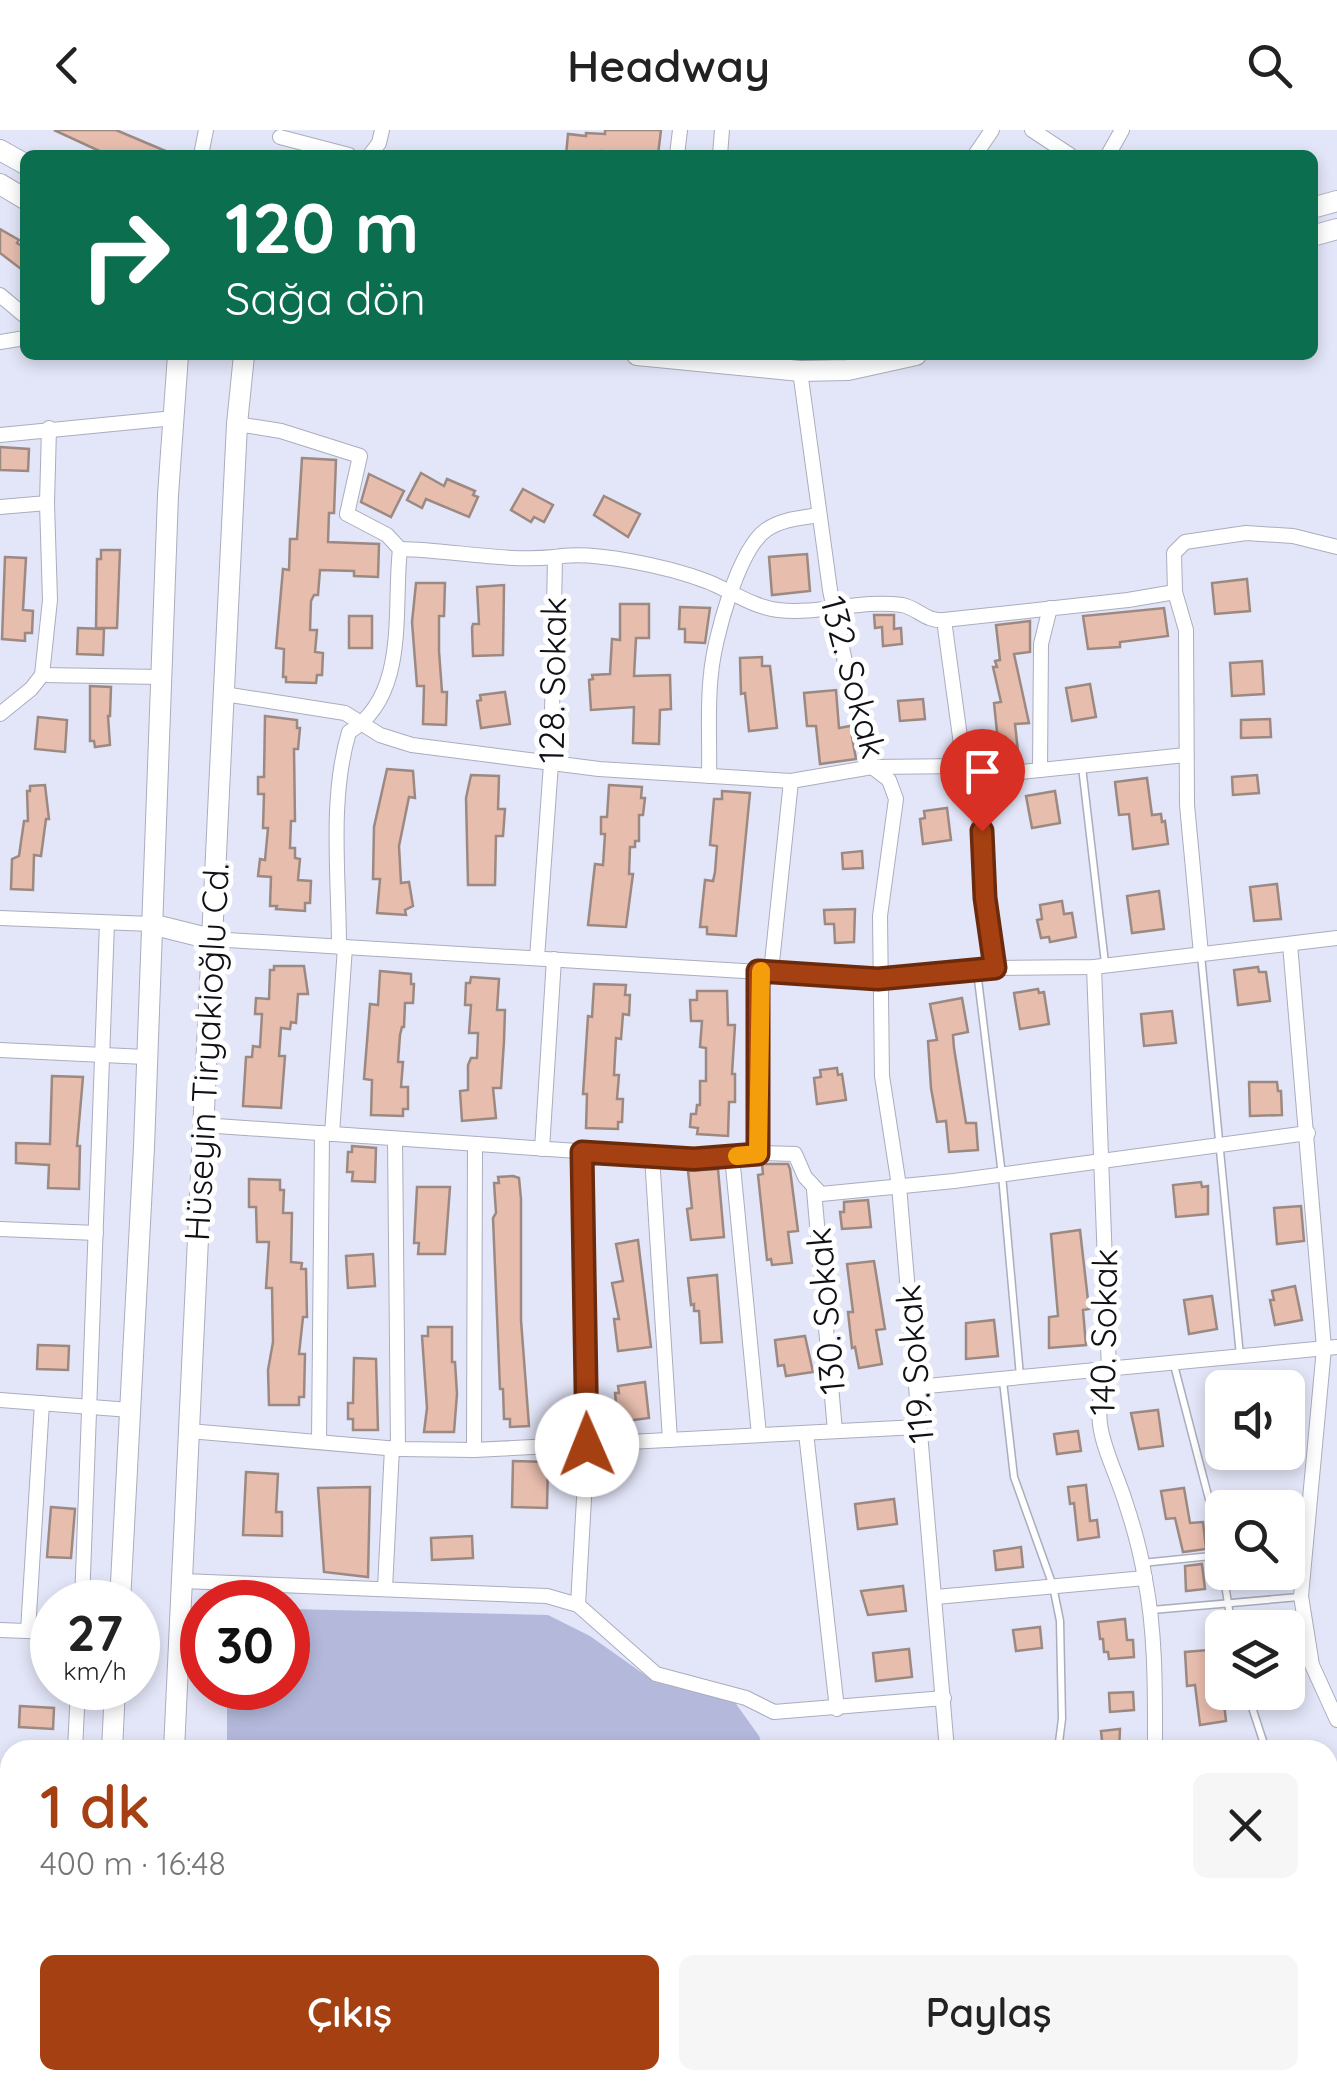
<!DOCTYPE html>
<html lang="tr">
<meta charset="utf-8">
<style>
:root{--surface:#fff;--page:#f6f6f6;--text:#222;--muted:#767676;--accent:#a54012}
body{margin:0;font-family:Quicksand,sans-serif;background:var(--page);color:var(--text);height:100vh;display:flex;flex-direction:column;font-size:38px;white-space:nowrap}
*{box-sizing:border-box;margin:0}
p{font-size:32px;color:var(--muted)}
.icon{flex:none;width:55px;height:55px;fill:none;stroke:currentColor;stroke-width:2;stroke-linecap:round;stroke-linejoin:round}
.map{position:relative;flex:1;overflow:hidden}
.panel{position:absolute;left:0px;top:1610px;width:1338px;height:350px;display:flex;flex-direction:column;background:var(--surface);border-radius:30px 30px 0 0;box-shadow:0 5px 15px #0003}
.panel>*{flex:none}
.hud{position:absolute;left:20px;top:20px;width:1298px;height:210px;border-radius:15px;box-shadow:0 5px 15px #0003;background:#0b6e4f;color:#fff;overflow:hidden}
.tools{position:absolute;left:1205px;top:1240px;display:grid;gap:20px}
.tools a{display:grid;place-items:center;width:100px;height:100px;border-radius:15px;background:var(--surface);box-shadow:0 5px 15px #0003;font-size:50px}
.speed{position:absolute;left:30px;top:1450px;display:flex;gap:20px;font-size:50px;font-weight:700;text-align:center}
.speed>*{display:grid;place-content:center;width:130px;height:130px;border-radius:50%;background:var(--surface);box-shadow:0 5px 15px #0003;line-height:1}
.speed small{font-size:25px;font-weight:400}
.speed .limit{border:15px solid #d22;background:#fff;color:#111}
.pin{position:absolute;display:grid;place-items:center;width:85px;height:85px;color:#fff;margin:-102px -42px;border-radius:50% 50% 50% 0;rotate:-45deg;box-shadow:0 0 10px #0007}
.pin .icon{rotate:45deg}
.me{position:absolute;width:110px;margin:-55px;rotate:359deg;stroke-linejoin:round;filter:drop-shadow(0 0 8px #0008)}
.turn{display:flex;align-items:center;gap:35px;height:210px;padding:0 40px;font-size:45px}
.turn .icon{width:130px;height:130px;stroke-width:2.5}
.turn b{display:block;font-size:70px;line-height:85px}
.round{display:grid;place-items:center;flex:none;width:105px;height:105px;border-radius:15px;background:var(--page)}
.summary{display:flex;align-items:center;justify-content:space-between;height:170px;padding:0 40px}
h1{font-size:60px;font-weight:600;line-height:75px;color:var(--accent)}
.button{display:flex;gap:20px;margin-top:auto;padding:20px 40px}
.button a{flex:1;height:115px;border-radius:15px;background:var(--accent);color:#fff;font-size:40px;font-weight:600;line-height:115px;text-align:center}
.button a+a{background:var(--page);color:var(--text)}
header{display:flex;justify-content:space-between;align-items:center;height:130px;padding:0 40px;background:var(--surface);font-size:45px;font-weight:600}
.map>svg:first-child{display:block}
</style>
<header><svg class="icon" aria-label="back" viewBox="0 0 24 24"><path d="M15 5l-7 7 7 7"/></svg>Headway<svg class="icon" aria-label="search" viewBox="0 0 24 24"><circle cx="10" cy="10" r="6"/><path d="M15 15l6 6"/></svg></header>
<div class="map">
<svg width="1337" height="1960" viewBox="0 0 1337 1960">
<rect width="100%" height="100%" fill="#e3e6f8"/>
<g fill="#b4b9dc">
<path d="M288,1479L548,1485L590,1506L655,1552L734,1571L759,1606L764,1620H253L252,1613L227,1614V1558H288Z"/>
<path d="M628,1950H718L720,1960H633Z"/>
</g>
<g fill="#e7bdae" stroke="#9c8982" stroke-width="2.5">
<path d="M54,0H116L175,25H108Z"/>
<path d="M605,0H661L658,25L602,21V25H566L568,4L586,6V3L605,4Z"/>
<path d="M0,99L19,110L17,113L25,118V142L0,123Z"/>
<path d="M0,317L29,319L28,341L0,340Z"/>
<path d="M302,328L336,330L334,383H329L328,412L379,414L378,447L354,446V441L320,440L318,465H314L311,471L310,500H317L315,522L323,523L322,545H317L316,553L286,552V547H283L284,519L276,518L283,439L289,440L290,409H297Z"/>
<path d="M421,343L444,356L447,349L475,361L473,365L478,367L469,387L426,369L422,378L407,370Z"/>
<path d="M369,344L404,361L391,387L361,372Z"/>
<path d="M523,359L553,375L544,392L534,387L531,392L511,380Z"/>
<path d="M604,366L640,384L628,407L594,385Z"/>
<path d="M101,420H120L117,498H96L97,429H101Z"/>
<path d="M807,424L810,461L772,465L769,427Z"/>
<path d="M5,427L26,428L23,480L33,481L32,503H25V511L2,509Z"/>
<path d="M1247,449L1250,481L1215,484L1212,453Z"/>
<path d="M416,453H445L444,486H439V521L442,562H447L446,595L423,594L424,556H417L412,492Z"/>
<path d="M504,455L503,525L473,526L472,498L473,494H479L477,457Z"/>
<path d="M620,474H649V508H636L634,546L670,545L671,579L660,580L659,614L633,613L634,577L591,580L589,550L593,549L592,545L610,544L612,509L620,510Z"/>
<path d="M680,477L710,478L705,513L685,512V499H679Z"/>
<path d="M1164,478L1168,506L1120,512V517L1088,519L1083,486Z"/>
<path d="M874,485H894V499L901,498L902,514L883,516L882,497L875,498Z"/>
<rect x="349" y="486" width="23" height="32"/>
<path d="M1030,491V522L1014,524L1029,593L1015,594L1019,631L994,634V625L988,626L985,604L997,602L994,573L1001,572L993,537H997L995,531L1000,530L996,495Z"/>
<path d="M78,498L104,499L103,525L77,524Z"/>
<path d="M762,527V536H770L777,598L749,601L745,563L741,564L740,528Z"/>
<path d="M1262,531L1264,564L1232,566L1230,533Z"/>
<path d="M1090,554L1096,587L1072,591L1066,558Z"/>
<path d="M90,556L111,557L110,586H108L110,615L95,617L94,611H90Z"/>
<path d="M836,560L839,598L850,596L856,629L820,634L816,596H807L804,563Z"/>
<path d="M505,562L510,594L481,598L477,571L481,570L480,565Z"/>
<path d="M923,569L925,589L900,591L898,571Z"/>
<path d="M265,586L297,590V598H300L298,619H294L295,691H291L290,718H295V728L300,729L298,750L311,751L310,773H305V781L276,779L277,776H270L271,747L258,746L260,729L265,730L268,698H263L264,664H258V647H264Z"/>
<path d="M38,587L67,590L65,622L35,619Z"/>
<path d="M1270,589L1271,607L1241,608V590Z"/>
<path d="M387,639L413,641L415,668L409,667L399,716L401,753L409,752L413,776L405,780L406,785L377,783L380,749H373L374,697Z"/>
<path d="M471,645L499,646L498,679H505L503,706H496L495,755H468L466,668Z"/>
<path d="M1257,645L1259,663L1233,665L1232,647Z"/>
<path d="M1147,648L1152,685L1161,684L1162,692L1165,691L1168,714L1133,719L1129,684L1119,685L1115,652Z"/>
<path d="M45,655L49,689H46L41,726L34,725L33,760L11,759L12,729L19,726L24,691H28L27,661H30V656Z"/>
<path d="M609,655L642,657L641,668H645L643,685H639V711H635V717H630L629,744H633L626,797L588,795L595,734L603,735L605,704H601V687H607Z"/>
<path d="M722,661L750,663L736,806L707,804V797H700L705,750L713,751L715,742L717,716L710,715L714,669H722Z"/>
<path d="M1055,661L1060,693L1032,698L1026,666Z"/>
<path d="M947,678L951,710L923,714L920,689L925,688L924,681Z"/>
<path d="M862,721L863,738L843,739L842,723Z"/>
<path d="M1277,754L1281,789L1254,791L1250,757Z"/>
<path d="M1159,761L1164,799L1132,803L1127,766Z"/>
<path d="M1062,771L1064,784L1072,783L1076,807L1050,812L1049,807L1041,808L1037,790L1042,789L1040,775Z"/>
<path d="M855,779L854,812L835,813L834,794H825L824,780Z"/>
<path d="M274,836H304L308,864H298L296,893L291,892L290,899L281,898L279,926H285L281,978L243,976L246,927H252L253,916L260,917L262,884H255L256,868L269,869L270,840H274Z"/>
<path d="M1258,837L1259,842H1266L1270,871L1238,875L1234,840Z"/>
<path d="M380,841L411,844V854H414L413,873H405L404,897H402L400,905L398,932H403L401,957H408V979H403V986L371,985L372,950L364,949L370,874L378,875Z"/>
<path d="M471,847L499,849L497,880H505L504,911L501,958H493L496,988L462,991L460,961L468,960V935L471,928H477L478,903H469L471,875H465L466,853H470Z"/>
<path d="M594,854L626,855L625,865H630L629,885L623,884L621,909L616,908L614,945H619L617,969H623L622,992H618V999L586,998L587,964H583L588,886L592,887Z"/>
<path d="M1038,859L1039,863L1044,862L1049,894L1020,899L1014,863Z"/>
<path d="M697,861H727L728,895H735L732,944H735V972H729L728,1006L697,1004L698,998L690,997L691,984H696L697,975H700V951H706V918L700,917L702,891H691L690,870H697Z"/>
<path d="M962,868L968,902L953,905L954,918L966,993H976L978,1020L949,1022L946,991L937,992L931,958L928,911L937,910L930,874Z"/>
<path d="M1172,881L1176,913L1144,916L1141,884Z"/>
<path d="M837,938L838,945L842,944L846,970L817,974L814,948L821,947L820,940Z"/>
<path d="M52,946L83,947L77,1016H80L79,1059L48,1058L49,1035L16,1033V1013L50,1014Z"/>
<path d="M1249,952H1277L1278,961H1281L1282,985L1250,986Z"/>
<path d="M352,1016L376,1018L375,1052L352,1051L353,1042H347L348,1022H352Z"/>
<path d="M762,1034H788L790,1039L798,1101L788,1102L792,1133L772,1135L771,1129L767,1130L758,1045L763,1044Z"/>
<path d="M718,1039L724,1107L691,1110L687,1079L692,1078L688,1041Z"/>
<path d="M513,1046L519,1048L521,1069V1190L529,1296L510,1297V1289H504L503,1259H500L493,1088L496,1083L494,1053H499L498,1047Z"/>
<path d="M249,1049L280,1050V1060H284L283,1083H292L291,1132L302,1133L301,1139H306L307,1187H303L299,1224H305L304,1267H299V1275H269L268,1240L273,1212L272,1158H266L269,1112H257L256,1077H249Z"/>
<path d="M1201,1052L1202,1057L1208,1056V1084L1176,1087L1173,1055Z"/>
<path d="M417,1057H450L445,1124H418L419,1113H414Z"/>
<path d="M868,1070L871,1097L842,1099L840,1082H844V1072Z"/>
<path d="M1301,1076L1304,1111L1277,1114L1274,1078Z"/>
<path d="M1080,1100L1089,1179L1083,1180L1086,1215L1049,1218V1187L1058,1186L1051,1104Z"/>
<path d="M638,1110L651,1217L618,1221L614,1189H619L612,1153L623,1151L616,1114Z"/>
<path d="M373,1124L375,1156L348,1158L346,1126Z"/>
<path d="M874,1131L885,1199L876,1200L882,1234L859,1238L855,1217L852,1218L848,1182H853L847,1134Z"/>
<path d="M717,1145L722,1212L701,1213L699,1181H694V1174L691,1175L688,1148Z"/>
<path d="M1295,1156L1302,1190L1275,1195L1270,1170H1274L1272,1161Z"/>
<path d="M1212,1166L1217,1199L1189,1204L1184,1170Z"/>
<path d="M994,1190L998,1226L966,1229V1193Z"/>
<path d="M428,1197H452V1232H455L457,1264L454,1302H424L427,1278L422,1206H428Z"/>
<path d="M805,1206L813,1242L786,1246L784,1235L778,1236L775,1210Z"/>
<path d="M38,1215L69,1216L68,1240L37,1239Z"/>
<path d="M354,1228L376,1229L378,1300H353V1289H348V1273H353Z"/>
<path d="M645,1252L649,1288L618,1292L615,1263H619L618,1256Z"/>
<path d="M1158,1280L1163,1316L1139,1319L1131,1283Z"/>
<path d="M1078,1301L1081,1321L1057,1324L1054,1304Z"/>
<path d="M513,1331L548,1332L547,1378L512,1377Z"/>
<path d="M246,1342L278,1344L276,1382H282V1406L243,1405Z"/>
<path d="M1086,1355L1090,1391L1097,1390L1099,1407L1078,1410L1074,1373L1070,1374L1068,1357Z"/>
<path d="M370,1357L368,1447L324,1442L318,1358Z"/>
<path d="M1184,1358L1190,1393L1203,1392L1206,1419L1183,1422L1175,1388L1166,1389L1161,1361Z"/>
<path d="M894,1369L897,1394L858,1399L855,1374Z"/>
<path d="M51,1377L75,1379L71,1428L47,1427Z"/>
<path d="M472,1406L473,1428L432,1430L431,1408Z"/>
<path d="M1021,1417L1023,1437L996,1440L994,1421Z"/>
<path d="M1202,1434L1205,1459L1186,1461L1185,1436Z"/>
<path d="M903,1456L906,1481L868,1485L861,1461Z"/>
<path d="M1125,1489L1127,1510H1133L1134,1527L1109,1529L1108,1522H1104L1103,1509H1100L1098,1492Z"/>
<path d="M1040,1497L1042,1518L1016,1521L1013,1500Z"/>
<path d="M909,1519L912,1547L876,1551L873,1523Z"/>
<path d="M1208,1520L1210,1557L1222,1555L1226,1591L1200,1595L1195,1555L1187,1556L1185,1522Z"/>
<path d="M1133,1562L1134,1580L1110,1582L1109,1563Z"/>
<path d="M20,1576L54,1578L53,1599L19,1597Z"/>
<path d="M1120,1599L1119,1620H1103L1101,1601Z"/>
</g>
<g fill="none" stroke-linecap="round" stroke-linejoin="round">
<defs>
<g id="lane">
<path d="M1082,637L1105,833"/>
<path d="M1201,825L1240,1226"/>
<path d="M977,841L1002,1045L1020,1246"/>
<path d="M1174,1235L1217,1400L1222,1438"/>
<path d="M1003,1251L1014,1347L1053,1456L1060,1491L1062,1589L1058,1620"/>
<path d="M1142,1433L1221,1425"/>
<path d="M1223,1442L1232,1498"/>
<path d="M1152,1480L1299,1467"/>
<path d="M1247,1562L1266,1620"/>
</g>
<g id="street">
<path d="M1032,0L1070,25"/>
<path d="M280,7L349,25"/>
<path d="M201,25L206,0"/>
<path d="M370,25L379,13L382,0"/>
<path d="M677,25L680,0"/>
<path d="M720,25L722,0"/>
<path d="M975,25L992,0"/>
<path d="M1108,25L1122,0"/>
<path d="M0,165L25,186"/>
<path d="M0,212L25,208"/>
<path d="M800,241L830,460L849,551L872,637L889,650L896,669L880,786L882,946L899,1056L947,1620"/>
<path d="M237,294L281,301L360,326L347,384L387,405L400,419C393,480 409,565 349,602C329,669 339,747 339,817"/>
<path d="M0,305L174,288"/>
<path d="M0,377L47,373L49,298"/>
<path d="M400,419C452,420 503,432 555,427L551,634L537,828"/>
<path d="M555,427C593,420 669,437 706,451C730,460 752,477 778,480C819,485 860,469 902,475C918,478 926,492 944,490L964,636L974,660L981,701L985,769L995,838"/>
<path d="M1175,462L1174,423L1185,412L1246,403L1293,406L1337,417"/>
<path d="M944,490L1128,470L1175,462L1186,500L1187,675L1201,824"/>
<path d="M42,545L161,547"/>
<path d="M224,564L345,583L380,605L412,615L599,639L791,651L872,637L964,636L982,646L1186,625"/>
<path d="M0,584L31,559L42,545L50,470L47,373"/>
<path d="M1040,640L1041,514L1050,478"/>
<path d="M709,646C710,612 707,577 711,544C714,509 738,420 766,400C781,389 801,388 819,385"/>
<path d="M0,788L151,794"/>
<path d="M211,809L878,849L995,838L1094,837L1337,808"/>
<path d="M1290,814L1324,1218L1301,1466L1312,1535L1337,1590"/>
<path d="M1094,837L1109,1241C1085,1293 1111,1325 1126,1374C1134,1398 1141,1424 1145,1449C1156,1504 1155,1564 1155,1620"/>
<path d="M771,842L791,651"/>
<path d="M0,920L145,927"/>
<path d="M202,995L694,1029L758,1023L795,1024L805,1047L821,1064L954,1051L1308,1003"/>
<path d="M332,1004L345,817"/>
<path d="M395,1009L398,1319"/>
<path d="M542,1019L554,829"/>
<path d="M758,1023V841"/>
<path d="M652,1026L670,1310"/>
<path d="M732,1026L759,1305"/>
<path d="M814,1060L835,1301"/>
<path d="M0,1099L96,1103"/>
<path d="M917,1257L1337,1217"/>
<path d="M0,1270L130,1280"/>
<path d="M189,1301L398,1319L474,1320L918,1297"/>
<path d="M806,1303L837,1579"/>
<path d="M319,1312L322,1003"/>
<path d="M474,1320L475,1014"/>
<path d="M183,1451L547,1466L578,1475L656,1544L746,1568L774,1582L944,1568"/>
<path d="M385,1459L392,1318"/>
<path d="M936,1467L1145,1448"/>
<path d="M82,1472L107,793"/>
<path d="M578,1475L587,1315L582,1021"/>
<path d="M0,1500L52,1502"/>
<path d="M28,1501L42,1273"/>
<path d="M75,1620L78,1558"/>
<path d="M0,1681H10"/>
<path d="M1328,1699L1337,1698"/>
<path d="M0,1719H10"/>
<path d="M0,1915L10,1916"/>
<path d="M1328,1937L1337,1934"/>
<path d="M976,1950L977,1960"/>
<path d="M1198,1950L1200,1960"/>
<path d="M58,1960L59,1950"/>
<path d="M1223,1960L1268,1950"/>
</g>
<g id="secondary">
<path d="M0,20L25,34"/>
<path d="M0,54L25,69"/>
<path d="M1312,78L1337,71"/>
<path d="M1312,106L1337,99"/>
<path d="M637,225L800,241L848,240L916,225"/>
<path d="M151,794L211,809"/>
<path d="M120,1472L144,1017L168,365L178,225"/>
<path d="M112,1620L115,1558"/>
<path d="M174,1620L219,661L237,294L244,225"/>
<path d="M99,1960L100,1950"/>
<path d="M156,1960L157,1950"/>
</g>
</defs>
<use href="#lane" stroke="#aaadbe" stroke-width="9"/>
<use href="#street" stroke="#aaadbe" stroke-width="16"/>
<use href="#secondary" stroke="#aaadbe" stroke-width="22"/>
<use href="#lane" stroke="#fff" stroke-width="6"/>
<use href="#street" stroke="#fff" stroke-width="14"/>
<use href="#secondary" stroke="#fff" stroke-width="20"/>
</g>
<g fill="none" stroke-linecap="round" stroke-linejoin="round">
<defs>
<path id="route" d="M587,1315L582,1022L694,1029L758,1024V841L878,849L995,838L985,768L982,701"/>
</defs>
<use href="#route" stroke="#6b2a0c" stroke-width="25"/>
<use href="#route" stroke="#a54012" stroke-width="18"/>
<path stroke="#f59e0b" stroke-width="18" d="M737,1026L758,1024L761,841"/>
</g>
<g text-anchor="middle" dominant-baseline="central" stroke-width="10" stroke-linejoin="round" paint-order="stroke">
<g font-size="35" fill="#101017" stroke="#fff">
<text transform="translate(854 547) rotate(75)">132. Sokak</text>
<text transform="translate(552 550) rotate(-89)">128. Sokak</text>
<text transform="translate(206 922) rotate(-87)">Hüseyin Tiryakioğlu Cd.</text>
<text transform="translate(825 1181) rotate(-95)">130. Sokak</text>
<text transform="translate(1103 1202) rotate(-89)">140. Sokak</text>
<text transform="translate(914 1234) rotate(-95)">119. Sokak</text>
</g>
</g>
</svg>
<div class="tools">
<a><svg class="icon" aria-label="sound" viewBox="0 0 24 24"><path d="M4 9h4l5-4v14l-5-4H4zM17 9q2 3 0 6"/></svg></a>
<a><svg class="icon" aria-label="search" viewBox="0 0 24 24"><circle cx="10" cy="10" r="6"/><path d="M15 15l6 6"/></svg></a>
<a><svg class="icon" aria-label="layers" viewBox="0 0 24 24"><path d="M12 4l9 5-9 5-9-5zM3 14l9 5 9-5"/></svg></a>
</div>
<div class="speed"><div>27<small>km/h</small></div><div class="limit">30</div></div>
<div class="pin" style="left:982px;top:701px;background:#d93025"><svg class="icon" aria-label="arrive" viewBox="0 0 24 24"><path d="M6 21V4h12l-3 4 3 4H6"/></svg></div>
<svg class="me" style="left:587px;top:1315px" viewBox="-20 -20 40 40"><circle r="19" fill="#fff"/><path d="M0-13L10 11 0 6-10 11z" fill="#a54012"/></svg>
<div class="hud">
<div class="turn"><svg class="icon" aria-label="right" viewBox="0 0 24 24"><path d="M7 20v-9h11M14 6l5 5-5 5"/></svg><div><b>120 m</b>Sağa dön</div></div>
</div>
<section class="panel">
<div class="summary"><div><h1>1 dk</h1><p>400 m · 16:48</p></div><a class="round"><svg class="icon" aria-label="close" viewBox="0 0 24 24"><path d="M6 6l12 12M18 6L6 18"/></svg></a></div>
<div class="button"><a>Çıkış</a><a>Paylaş</a></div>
</section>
</div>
